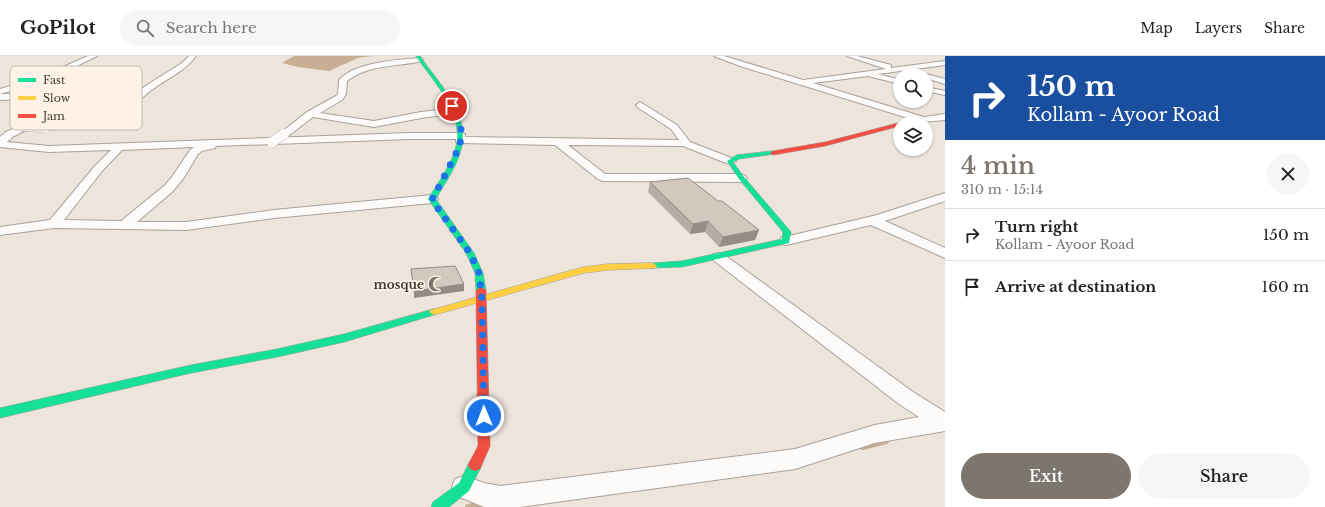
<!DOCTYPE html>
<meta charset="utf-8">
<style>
:root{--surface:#fff;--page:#f6f6f6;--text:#222;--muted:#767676;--line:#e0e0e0;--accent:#7d766f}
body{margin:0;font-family:"Libre Baskerville",serif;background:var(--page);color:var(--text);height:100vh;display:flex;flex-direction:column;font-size:15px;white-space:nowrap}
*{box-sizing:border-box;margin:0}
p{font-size:13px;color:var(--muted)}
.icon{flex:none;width:22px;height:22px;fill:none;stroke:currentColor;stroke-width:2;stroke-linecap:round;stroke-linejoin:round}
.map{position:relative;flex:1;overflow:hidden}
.side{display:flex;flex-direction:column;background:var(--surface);width:380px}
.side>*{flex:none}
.banner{background:#1a4fa0;color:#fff;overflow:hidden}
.buttons{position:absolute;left:893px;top:12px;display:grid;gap:8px}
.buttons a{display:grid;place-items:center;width:40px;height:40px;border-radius:50%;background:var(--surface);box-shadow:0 1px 3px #0004;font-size:20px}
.pin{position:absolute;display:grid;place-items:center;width:34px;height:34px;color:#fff;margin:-17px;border:2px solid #fff;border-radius:50%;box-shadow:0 1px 4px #0007}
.me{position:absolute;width:44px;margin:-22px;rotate:359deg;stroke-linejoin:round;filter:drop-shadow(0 0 3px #0008)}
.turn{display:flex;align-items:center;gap:14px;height:84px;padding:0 16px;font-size:18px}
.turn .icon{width:52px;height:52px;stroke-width:2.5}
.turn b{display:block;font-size:28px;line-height:34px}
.round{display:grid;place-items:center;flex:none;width:42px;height:42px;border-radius:21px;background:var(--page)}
.headline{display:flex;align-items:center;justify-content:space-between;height:68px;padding:0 16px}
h1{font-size:24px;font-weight:600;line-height:30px;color:var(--accent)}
.cta{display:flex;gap:8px;margin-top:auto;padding:8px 16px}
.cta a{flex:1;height:46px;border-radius:24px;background:var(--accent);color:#fff;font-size:16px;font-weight:600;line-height:46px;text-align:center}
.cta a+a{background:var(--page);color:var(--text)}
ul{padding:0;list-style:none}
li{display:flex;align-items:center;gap:12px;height:52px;padding:0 16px;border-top:1px solid var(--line)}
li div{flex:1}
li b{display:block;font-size:15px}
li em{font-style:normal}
header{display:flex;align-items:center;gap:24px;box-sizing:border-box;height:56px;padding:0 20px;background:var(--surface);border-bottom:1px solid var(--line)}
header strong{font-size:19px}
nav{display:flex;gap:22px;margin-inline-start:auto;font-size:14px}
.search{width:280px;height:36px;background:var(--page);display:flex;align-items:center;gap:10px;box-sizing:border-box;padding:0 14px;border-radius:22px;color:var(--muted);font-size:15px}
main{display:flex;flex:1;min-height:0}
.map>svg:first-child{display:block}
</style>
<header>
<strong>GoPilot</strong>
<div class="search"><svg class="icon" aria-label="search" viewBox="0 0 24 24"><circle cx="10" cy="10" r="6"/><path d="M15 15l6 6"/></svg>Search here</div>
<nav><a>Map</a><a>Layers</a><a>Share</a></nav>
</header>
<main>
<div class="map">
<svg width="945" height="451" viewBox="0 0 945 451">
<rect width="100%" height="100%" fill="#ede4dc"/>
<path fill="#c8ae95" d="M294,0H373L358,2L329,15L298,11L282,7Z"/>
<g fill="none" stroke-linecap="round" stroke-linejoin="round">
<g stroke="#c8ae95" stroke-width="6">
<path d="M863,391L886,385"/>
<path d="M468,451L484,448"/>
</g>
<defs>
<g id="street">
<path d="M88,0H97L53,22L0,38C15,38 69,38 79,48L14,80L7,86L49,90L410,77H461L465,78V81L679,84L671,73L637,51L636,49L640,46L677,69L690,86L734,103L736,105L730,108L726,107L683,90L568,89L605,118H741L745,120L747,122L745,124L741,126L602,125L598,123L555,89L460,87L456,86V83H410L216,90L215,92L202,95L198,98L183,123L172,136L137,166H186L274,154L432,139L436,140L438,143L436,146L432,147L274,162L186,174L54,172L0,179V171L50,164L94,111L111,94L49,96L0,91V81L6,76L66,49L29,43L0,44V33L47,18ZM194,91L190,94L172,121L164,130L121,165L64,164L102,115L122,94Z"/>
<path d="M189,0H196C185,15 168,22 153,33C147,37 142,43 135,46C122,53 51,83 40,71L45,68L71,65L130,42L147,29L182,7Z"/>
<path d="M714,0H724L803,24L886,13L847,0H857L891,9V12L945,5V9L878,18L900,24V28L868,20L813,27L924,61L945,58V64L911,67L909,65L911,63L740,10Z"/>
<path d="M420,2L423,4L422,5C397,11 369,8 347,25L346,38L342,44L320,57L374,65L421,56L455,52L458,53L460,55L458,57L421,62L374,71L313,61L288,80L284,81L279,78L307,56L336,40L338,38L339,24C355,6 397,4 420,2Z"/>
<path d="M926,18L945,23V28L926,22V19H923Z"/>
<path d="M926,31L945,35V39L926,35Z"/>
<path d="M945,137V145L885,165L945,192V202L871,169L786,189L781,188L779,185L781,182L877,159Z"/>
<path d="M718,197L723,198L913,336L945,356V375L875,387L795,413L520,451H484L455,439L452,431L455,423L464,420L484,427L501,430L795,393L875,369L919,361L899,348L713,204L711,201L713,198Z"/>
</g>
<g id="fast">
<path d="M416,0H420C439,28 473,60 460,97C455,114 444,128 436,143L474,197L483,217L486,234L484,236L481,237L476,234L475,217L466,197L428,143C437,128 448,114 454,97C468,60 435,28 416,0Z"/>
<path d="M773,95L776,97L775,98L739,103L733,106L744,121L791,176L789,187L682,211L650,212L649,210L653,207L682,205L782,183L783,176L739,123L727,105L737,99Z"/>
<path d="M434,253L439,256L437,258L344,286L277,301L191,317L0,362V352L191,309L277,293L344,278Z"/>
<path d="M475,403L480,405L482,409L469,435L449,451H431L433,446L459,427L470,405Z"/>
</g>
<path id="slow" d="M653,207L657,210L656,212L608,214L584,217L434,259L429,256L431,254L583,211L608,208Z"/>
<g id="jam">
<path d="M898,67H902H900V70L825,90L773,99L770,97L773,95L825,86Z"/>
<path d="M481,231L486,234L490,390L480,413L475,415L470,413L468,409L478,390L476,234Z"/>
</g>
</defs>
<use href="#street" stroke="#a8a19b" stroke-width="2"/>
<use href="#fast" stroke="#a8a19b" stroke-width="1"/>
<use href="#slow" stroke="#a8a19b" stroke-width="1"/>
<use href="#jam" stroke="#a8a19b" stroke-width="1"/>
<use href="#street" fill="#fcfbfa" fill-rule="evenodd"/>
<use href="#fast" fill="#16e098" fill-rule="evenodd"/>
<use href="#slow" fill="#ffcf43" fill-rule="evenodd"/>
<use href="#jam" fill="#f24e42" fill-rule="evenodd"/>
<defs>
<g id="street-bridge">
<path d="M21,70L45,71"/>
<path d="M272,86L284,78"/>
</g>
</defs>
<use href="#street-bridge" stroke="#a8a19b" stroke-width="11" stroke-linecap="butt"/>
<use href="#street-bridge" stroke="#fcfbfa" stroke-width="10"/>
</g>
<path fill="#b5aca3" d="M650,126L718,145L759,174L755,184L719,191L705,176L690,178L648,136Z"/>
<g fill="#948c85">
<path d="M708,165L705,176L690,178L693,168Z"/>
<path d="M759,174L755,184L719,191L723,181Z"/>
<path d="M464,228V235L414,242V235Z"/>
</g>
<g fill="#d3c8be" stroke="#948c85">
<path d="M688,122L718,145H722L759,174L723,181L708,165L693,168L650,126Z"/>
<path d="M455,210L464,228L414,235L411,213Z"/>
</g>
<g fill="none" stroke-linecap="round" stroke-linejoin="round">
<path stroke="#1a73e8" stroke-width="7" stroke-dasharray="0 12.6" d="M452,50L461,71L460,90L432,144L470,197L479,217L482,243L484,360"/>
</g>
<defs>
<symbol id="mosque-bare" viewBox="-9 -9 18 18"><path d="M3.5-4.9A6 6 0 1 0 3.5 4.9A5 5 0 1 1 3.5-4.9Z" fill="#7d766f" stroke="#fef2e7" stroke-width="2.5" paint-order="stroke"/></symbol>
</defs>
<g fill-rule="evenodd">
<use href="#mosque-bare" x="425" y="217" width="22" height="22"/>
</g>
<g text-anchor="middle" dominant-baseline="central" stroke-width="3.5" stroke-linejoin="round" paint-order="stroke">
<g font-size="12" font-weight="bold" fill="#403b35" stroke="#fef2e7" text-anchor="end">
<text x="424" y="228">mosque</text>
</g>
</g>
<rect x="10" y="10" width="132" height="64" rx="6" fill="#fef2e7" stroke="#c5bbb2" stroke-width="1"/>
<rect x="18" y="22" width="18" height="4" fill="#16e098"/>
<rect x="18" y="40" width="18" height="4" fill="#ffcf43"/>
<rect x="18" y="58" width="18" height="4" fill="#f24e42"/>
<g font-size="11" fill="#403b35">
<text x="43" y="28">Fast</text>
<text x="43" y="46">Slow</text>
<text x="43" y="64">Jam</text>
</g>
</svg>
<div class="buttons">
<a><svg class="icon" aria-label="search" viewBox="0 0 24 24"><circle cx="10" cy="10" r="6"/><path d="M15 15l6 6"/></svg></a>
<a><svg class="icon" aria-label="layers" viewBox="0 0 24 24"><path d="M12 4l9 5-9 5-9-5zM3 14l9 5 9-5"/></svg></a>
</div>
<div class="pin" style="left:452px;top:50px;background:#d93025"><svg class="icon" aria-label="arrive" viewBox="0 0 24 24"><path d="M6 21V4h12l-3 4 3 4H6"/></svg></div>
<svg class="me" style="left:484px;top:360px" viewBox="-20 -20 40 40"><circle r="17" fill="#1a73e8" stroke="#fff" stroke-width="3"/><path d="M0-11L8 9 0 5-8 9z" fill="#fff"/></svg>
</div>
<section class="side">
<div class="banner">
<div class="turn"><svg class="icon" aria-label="right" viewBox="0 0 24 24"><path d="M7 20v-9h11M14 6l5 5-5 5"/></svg><div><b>150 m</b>Kollam - Ayoor Road</div></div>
</div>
<div class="headline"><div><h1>4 min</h1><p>310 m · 15:14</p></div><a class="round"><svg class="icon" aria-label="close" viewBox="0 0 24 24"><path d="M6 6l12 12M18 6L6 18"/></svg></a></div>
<ul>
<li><svg class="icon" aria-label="right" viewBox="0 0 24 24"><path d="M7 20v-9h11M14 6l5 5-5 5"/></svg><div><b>Turn right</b><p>Kollam - Ayoor Road</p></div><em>150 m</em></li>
<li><svg class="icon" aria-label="arrive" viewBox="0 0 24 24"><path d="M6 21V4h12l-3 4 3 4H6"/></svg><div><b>Arrive at destination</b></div><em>160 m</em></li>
</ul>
<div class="cta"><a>Exit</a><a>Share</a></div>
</section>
</main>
